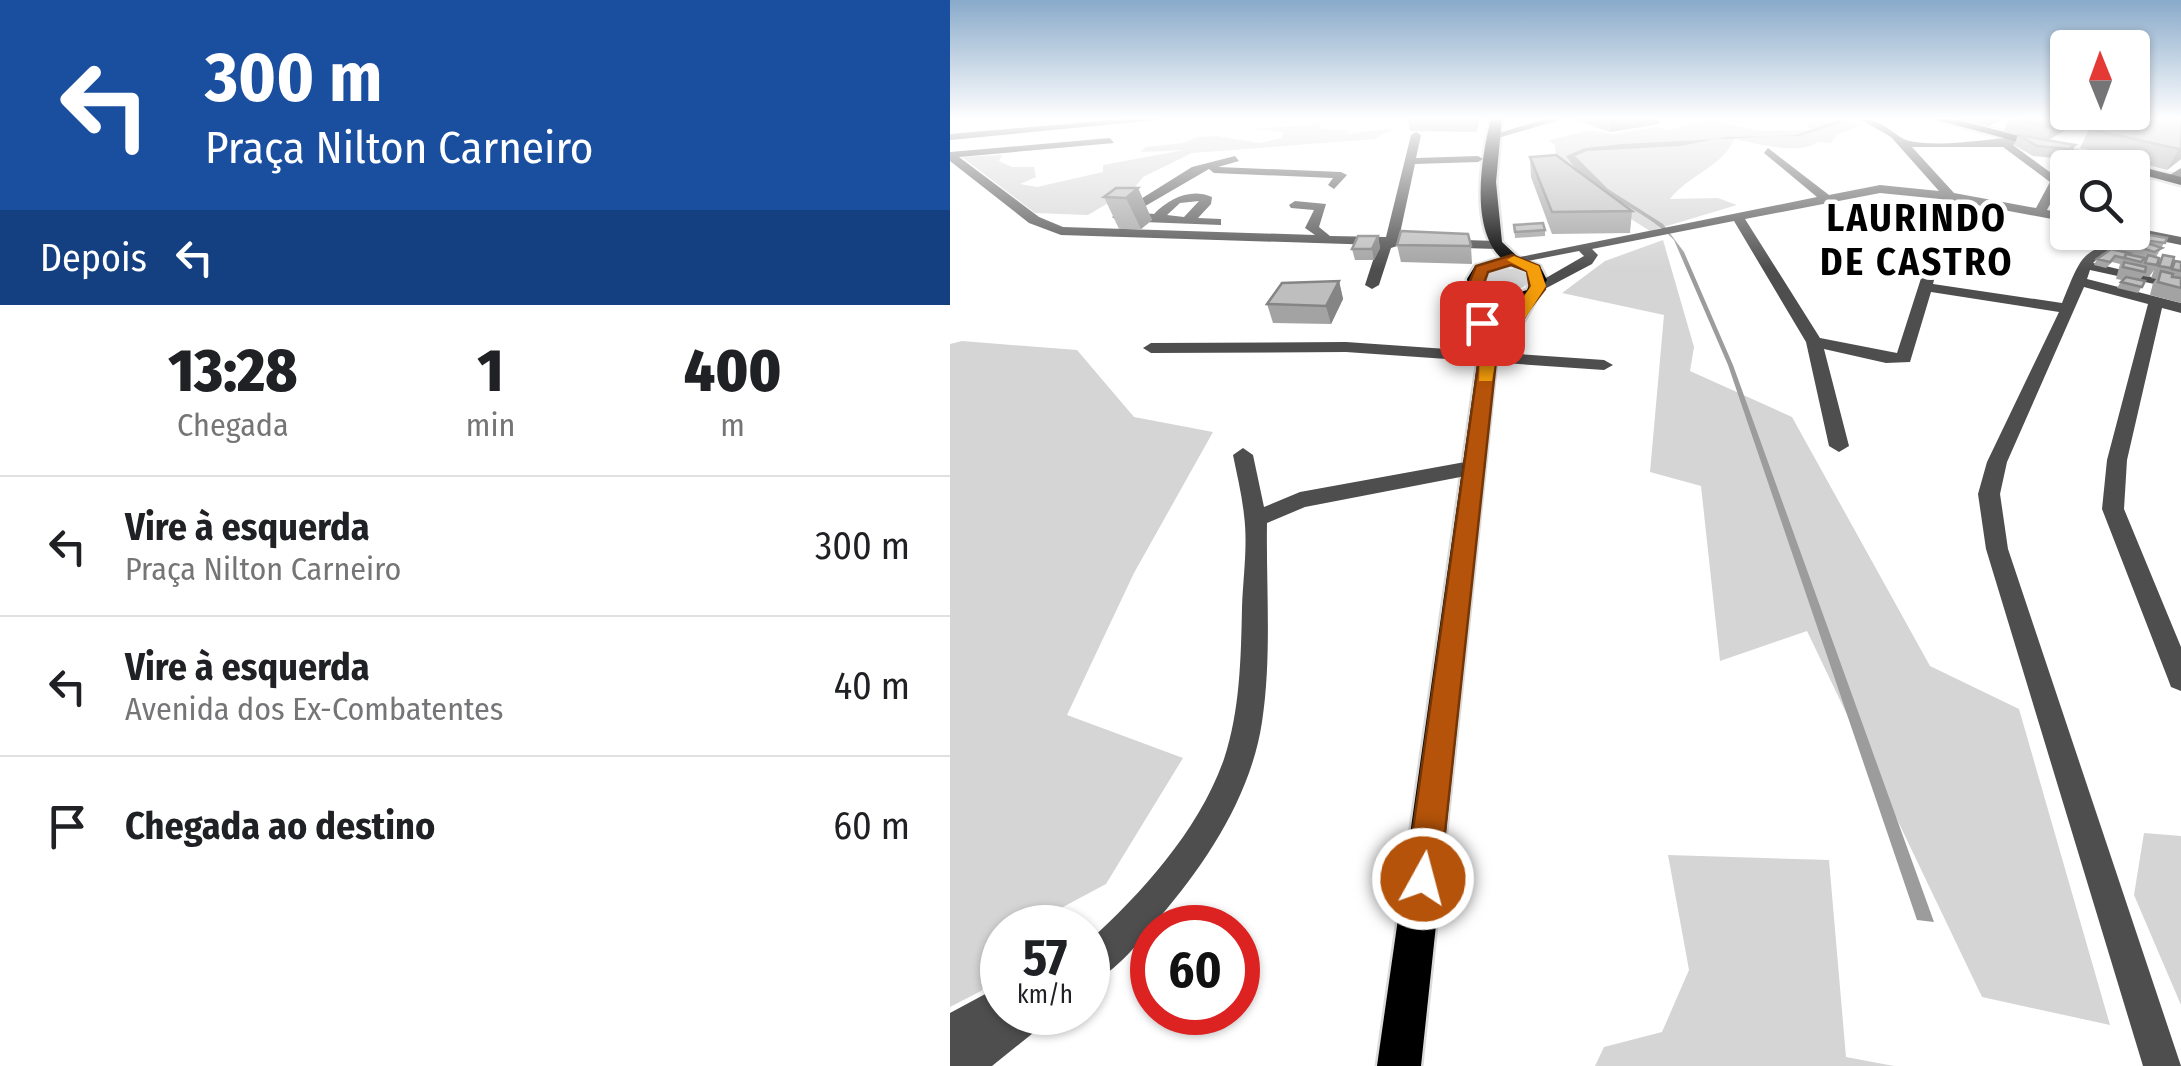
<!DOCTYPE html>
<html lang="pt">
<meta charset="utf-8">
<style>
:root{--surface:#fff;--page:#f6f6f6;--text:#202124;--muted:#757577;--line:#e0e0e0}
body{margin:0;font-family:"Fira Sans Condensed",sans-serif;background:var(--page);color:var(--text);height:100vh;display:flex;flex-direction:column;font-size:38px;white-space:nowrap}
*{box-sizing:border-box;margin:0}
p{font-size:32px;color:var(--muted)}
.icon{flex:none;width:55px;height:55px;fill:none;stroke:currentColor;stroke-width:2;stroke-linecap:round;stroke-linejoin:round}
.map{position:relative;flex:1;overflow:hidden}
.sheet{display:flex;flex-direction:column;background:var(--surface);width:950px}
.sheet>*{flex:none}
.hud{background:#1a4fa0;color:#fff;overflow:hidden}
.needle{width:65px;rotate:359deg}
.controls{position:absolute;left:1100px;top:30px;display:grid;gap:20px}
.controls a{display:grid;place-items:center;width:100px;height:100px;border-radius:10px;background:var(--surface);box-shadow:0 2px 8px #0004;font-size:50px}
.speed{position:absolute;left:30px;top:905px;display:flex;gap:20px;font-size:50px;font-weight:700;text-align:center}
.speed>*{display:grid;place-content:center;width:130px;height:130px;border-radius:50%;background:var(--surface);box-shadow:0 2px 8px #0004;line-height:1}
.speed small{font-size:25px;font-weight:400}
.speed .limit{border:15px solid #d22;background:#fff;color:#111}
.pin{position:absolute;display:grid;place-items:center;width:85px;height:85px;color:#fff;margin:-42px;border-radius:20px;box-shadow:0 5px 15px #0006}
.me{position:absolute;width:110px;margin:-55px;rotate:7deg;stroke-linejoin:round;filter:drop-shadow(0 0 8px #0008)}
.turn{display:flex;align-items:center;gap:35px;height:210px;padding:0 40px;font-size:45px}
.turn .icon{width:130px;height:130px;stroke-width:2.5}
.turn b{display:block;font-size:70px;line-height:85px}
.then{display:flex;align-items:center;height:95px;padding:0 40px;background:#0003;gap:20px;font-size:38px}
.eta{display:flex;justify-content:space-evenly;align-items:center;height:170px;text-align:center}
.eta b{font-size:60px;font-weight:800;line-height:70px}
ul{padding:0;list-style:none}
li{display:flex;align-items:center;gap:30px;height:140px;padding:0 40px;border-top:2px solid var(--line)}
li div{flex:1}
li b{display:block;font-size:38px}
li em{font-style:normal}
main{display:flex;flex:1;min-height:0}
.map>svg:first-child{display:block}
</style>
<main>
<section class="sheet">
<div class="hud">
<div class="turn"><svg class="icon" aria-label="left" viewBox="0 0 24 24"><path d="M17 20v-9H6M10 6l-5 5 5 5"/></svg><div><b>300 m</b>Praça Nilton Carneiro</div></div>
<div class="then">Depois<svg class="icon" aria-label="left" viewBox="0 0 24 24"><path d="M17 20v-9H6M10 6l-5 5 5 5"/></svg></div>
</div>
<div class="eta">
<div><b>13:28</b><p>Chegada</p></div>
<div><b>1</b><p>min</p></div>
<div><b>400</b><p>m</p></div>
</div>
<ul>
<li><svg class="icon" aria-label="left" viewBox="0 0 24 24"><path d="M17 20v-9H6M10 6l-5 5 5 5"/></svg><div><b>Vire à esquerda</b><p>Praça Nilton Carneiro</p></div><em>300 m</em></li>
<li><svg class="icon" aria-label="left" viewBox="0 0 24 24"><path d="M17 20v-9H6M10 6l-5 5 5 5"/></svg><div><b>Vire à esquerda</b><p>Avenida dos Ex-Combatentes</p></div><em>40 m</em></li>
<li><svg class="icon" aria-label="arrive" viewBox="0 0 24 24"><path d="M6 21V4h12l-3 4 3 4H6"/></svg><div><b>Chegada ao destino</b></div><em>60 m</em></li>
</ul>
</section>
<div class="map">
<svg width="1231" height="1066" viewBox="0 0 1231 1066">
<rect width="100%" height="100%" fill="#fff"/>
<g fill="#d5d5d5">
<path d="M760,119L808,131L860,130L857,122L913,124L887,135L881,143L868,142C847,156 807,143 784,139C775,165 737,176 720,199L768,198L787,205L700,231L654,202L606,157L605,146L599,140L640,130L663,134L707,127L719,130Z"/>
<path d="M369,124L373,129L399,130L396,134L444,128L425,139L242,153L193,177L185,187L138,215L85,213L12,157L52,155L49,161L62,167H84L86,177L70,184L87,187L153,172V165L234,150L190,152L196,147L233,143L247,137L267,136L310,143L331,138L334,132L302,129Z"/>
<path d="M713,240L744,347L740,371L842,417L980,666L1069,709L1160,1025L1032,997L857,631L770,661L751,486L700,472L714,315L612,293L655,261Z"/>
<path d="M547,268L571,269L582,279C570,295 548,294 531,285L533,273Z"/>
<path d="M12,341L127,350L184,417L263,432L184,573L117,715L233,758L156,884L113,907L93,927L52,928V969L31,991L0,1007V344Z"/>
<path d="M1194,833L1231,836V1005L1184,895Z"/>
<path d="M718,855L879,860L896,1057L944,1066H645L654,1047L712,1032L739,970Z"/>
</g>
<path fill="#9c9c9c" d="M906,119L849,136L777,137L730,146L637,151L625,156L658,189L713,224L734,252L783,365L984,922L967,920L778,365L724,240C693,207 642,195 616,156L635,148L673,144L847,135L885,121Z"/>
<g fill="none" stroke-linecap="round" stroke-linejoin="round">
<path stroke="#9c9c9c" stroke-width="2.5" d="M622,162L650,187"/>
<defs>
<g id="major">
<path d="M541,119H552L546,182L552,242L568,257L590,266L597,280L572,324L547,352L471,1066H427L529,351L517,279L525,266L551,258C520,228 531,158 541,119ZM561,265L577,272L581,280L577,290L557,297L535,290L533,279L537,272ZM538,304L565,306L544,334Z"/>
<path d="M984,119H1003L1231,177V185L1182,172V168H1164Z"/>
</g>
</defs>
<use href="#major" stroke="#dbdbdb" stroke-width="5"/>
<g fill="#4e4e4e" fill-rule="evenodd">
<path d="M173,119H217L0,140V134Z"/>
<path d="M595,119H613L541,140L536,137Z"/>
<path d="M910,119C936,119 944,138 960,141C996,148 1038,138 1073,137V141L1063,145L1112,181L1097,210L1118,214V222L1000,200L930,193L795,219L870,338L947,353L974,269L986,272L983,284L1112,303C1134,249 1131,251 1189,236L1184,233L1191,229L1231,237V245L1202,239L1152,254L1143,263L1218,281V287L1140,270L1137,279L1231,303V313L1212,308L1177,460L1174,509L1231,647V691L1221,687L1218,679L1152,509L1157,460L1198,304L1134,287L1057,462L1050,494L1058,549L1231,1066H1193L1036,549L1028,494L1037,462L1109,312L981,292L960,362L936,363L874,349L899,446L889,452L879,446L856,342L784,221L642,249L648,255L642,264L587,293L580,289L582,286L634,256L629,251L562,264L555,260L867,197L814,153L818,148L879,195L930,185L989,191L941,137ZM962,147H1053L1100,182L1086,208L1004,193Z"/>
<path d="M466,132L471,135L466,158L528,156L533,159L528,162L465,164L449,238L547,241L554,245L547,249L447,246L441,248L429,285L422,289L415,285L428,245L111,235L79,223L0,161V152L160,138L164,143L9,157L89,217L113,227L365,235L355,228L364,210L341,208L339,205L345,201L376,204L369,227L380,236L436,237L461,135Z"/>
<path d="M285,156L289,161L268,167L391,172L397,175L384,189L378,185L383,178L264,173L259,169L185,212L204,214C220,198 241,188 262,197L261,204L248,218L271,219V225L168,221L162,217L242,167ZM249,201L234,217L217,215L230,203Z"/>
<path d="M1231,168V177L1218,180V176Z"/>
<path d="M396,342L654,360L663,365L654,370L396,352L201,353L193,348L201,343Z"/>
<path d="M293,448L303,455L314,507L350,492L526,460L536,467L526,474L355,507L317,523C316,589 322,657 312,722C301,795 257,862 210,917C190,941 167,972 138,984V942C192,893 249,830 274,759C290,711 291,658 292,607C293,578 298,545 294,515C292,495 287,475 283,455Z"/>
<path d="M52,985V1012H98L93,1025L42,1066H0V1013Z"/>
</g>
<use href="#major" fill="#000" fill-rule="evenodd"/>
</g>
<g fill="#a3a3a3">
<path d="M458,119H530L526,132L460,131Z"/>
<path d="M622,119H709V124L660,132Z"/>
<path d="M1008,119H1054L1036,127Z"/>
<path d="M1059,119H1123L1120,127L1099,140L1125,145L1120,155L1114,159L1083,156L1064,145L1068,135L1053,132Z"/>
<path d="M1170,119H1231V159L1217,170L1130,148L1139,129L1167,125Z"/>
<path d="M580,157L682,211L680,233L602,234L581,177Z"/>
<path d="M188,188L202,220L191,229H169L154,197Z"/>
<path d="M564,225L595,230V236L565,238Z"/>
<path d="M428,236L430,248L424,260H405L402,249Z"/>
<path d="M1174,237L1217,238L1206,257L1208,262L1213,255L1221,267L1225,261L1231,262V303L1200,295L1203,283L1206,279L1201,278L1204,270L1199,277L1193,276L1190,280L1195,281L1188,293L1167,288L1172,280L1166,279L1170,264L1162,262L1156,268L1144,265L1147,259L1165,250Z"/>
<path d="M447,245L521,246L522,264L451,262Z"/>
<path d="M389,281L393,299L381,324L323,323L317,304Z"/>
</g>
<g fill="#858585">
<path d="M525,119H530L526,132Z"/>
<path d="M661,119H709V124L660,132Z"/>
<path d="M1039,119H1054L1036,127Z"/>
<path d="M1116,119H1123L1120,127L1095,142L1102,128Z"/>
<path d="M1125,145L1120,155L1114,159L1119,149Z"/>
<path d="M1231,148V159L1217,170L1229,149Z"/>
<path d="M188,188L202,220L191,229L176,198Z"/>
<path d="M428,236L430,248L424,260L422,249Z"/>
<path d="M389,281L393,299L381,324L376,306Z"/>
</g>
<g fill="#bebebe" stroke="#858585" stroke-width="2.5">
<path d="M1067,119H1116L1102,128Z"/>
<path d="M1179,119H1231V148L1229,149L1139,129L1153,122L1191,130L1201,124Z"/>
<path d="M1068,135L1125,145L1119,149L1087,146Z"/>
<path d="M606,155L682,211L602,212L580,157Z"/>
<path d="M166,188H188L176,198L154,197Z"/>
<path d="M593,223L595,230L565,232L564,225Z"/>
<path d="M451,231L518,234L521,246L447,245Z"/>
<path d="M1182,232L1217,238L1215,243L1185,239L1212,248L1204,252L1170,241L1179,238L1174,237Z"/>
<path d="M408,236H428L422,249H402Z"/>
<path d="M1161,249L1179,253L1176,254L1174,258L1165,256L1160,262L1147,259Z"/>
<path d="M1176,254L1195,258L1191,262L1175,258Z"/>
<path d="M1198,255L1209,258L1207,265L1195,263Z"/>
<path d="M1213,255L1224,257L1221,268L1209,266Z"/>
<path d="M1225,261L1231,262V271L1222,269Z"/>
<path d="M1174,262L1196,267L1195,272L1173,267Z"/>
<path d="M1211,271L1223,274L1222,277L1231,278V288L1208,282Z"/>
<path d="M1176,277L1195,281L1192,287L1171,282Z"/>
<path d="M389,281L376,306L317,304L332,283Z"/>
</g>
<linearGradient id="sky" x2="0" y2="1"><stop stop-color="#89aaca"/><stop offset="0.44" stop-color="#fff"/><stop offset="1" stop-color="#fff" stop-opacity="0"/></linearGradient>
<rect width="1231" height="269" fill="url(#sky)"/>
<path fill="#b45309" stroke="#753606" stroke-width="2.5" d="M562,255L589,266L595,289L547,351L490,879L485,891L473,896L461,891L456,879L530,351L580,289L577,271L561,265L538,272L533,286L540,323L532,328L524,323L518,286L526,266Z"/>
<path fill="#f59e0b" d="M564,256L589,266L596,286L572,323L547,352L542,381H529L530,351L560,317L581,286L577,271L557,260Z"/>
<g text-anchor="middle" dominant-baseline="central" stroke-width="9" stroke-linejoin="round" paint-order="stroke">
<g font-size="38" font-weight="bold" letter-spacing="2.5" fill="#000" stroke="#fff">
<text x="967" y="218">LAURINDO<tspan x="967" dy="44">DE CASTRO</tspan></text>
</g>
</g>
</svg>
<div class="controls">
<a><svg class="needle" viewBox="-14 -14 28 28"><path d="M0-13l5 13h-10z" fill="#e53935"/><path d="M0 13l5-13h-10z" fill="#757577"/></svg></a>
<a><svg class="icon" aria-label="search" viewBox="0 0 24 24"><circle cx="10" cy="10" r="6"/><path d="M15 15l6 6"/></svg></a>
</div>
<div class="speed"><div>57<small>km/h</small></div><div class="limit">60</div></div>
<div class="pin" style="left:532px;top:323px;background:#d93025"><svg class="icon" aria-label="arrive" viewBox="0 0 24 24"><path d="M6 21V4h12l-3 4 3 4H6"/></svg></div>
<svg class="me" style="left:473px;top:879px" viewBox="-20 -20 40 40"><circle r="17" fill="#b45309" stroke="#fff" stroke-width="3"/><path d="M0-11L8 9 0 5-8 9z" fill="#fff"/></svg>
</div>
</main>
